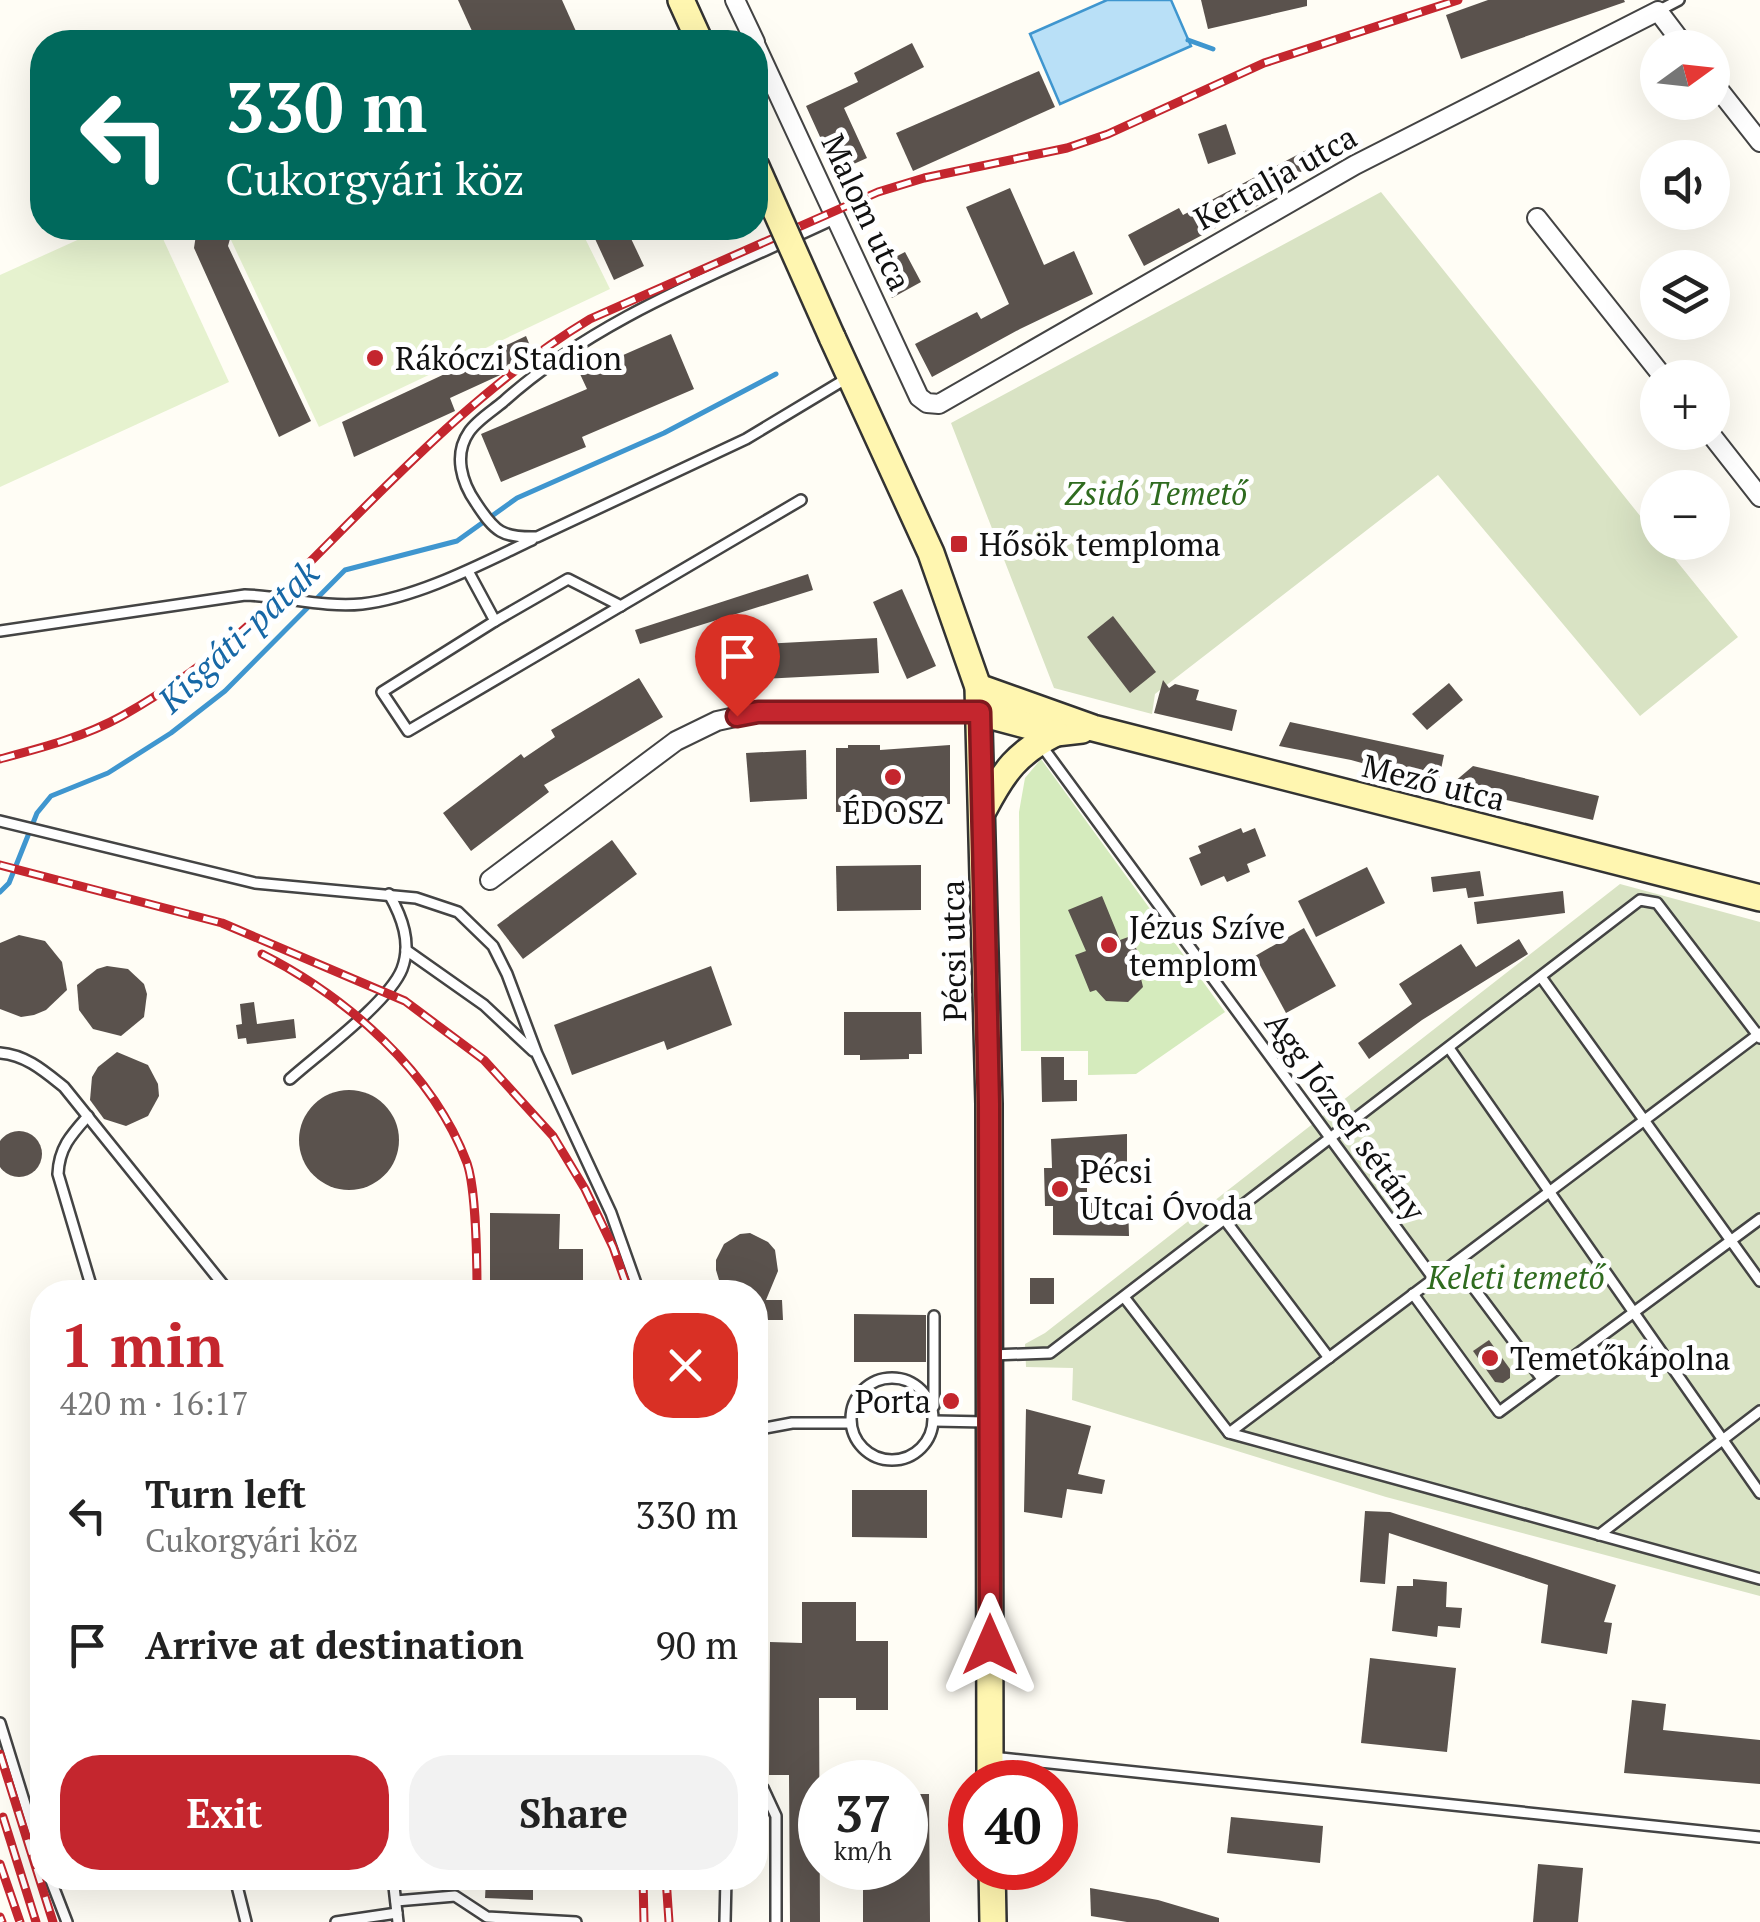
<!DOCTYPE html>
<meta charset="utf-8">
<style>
:root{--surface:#fff;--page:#f2f2f2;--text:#222;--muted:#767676;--accent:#c4262e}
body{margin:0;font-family:"PT Serif",serif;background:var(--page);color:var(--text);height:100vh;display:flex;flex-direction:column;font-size:38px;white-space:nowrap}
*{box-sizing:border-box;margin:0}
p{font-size:32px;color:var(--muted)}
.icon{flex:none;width:55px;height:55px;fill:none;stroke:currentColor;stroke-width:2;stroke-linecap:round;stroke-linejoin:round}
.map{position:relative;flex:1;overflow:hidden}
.drawer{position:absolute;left:30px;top:1280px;width:738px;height:610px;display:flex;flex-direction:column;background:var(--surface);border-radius:40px;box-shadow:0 10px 40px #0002}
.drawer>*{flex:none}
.guide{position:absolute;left:30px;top:30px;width:738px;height:210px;border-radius:40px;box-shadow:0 10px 40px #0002;background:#00695c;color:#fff;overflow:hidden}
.needle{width:65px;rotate:75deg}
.controls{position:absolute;left:1640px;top:30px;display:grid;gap:20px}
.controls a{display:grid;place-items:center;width:90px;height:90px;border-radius:50%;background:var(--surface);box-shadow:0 10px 40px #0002;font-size:50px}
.speed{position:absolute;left:798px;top:1760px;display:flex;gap:20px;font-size:50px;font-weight:700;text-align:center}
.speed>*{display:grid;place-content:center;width:130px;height:130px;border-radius:50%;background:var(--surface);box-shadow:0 10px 40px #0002;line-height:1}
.speed small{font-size:25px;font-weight:400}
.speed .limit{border:15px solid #d22;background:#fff;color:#111}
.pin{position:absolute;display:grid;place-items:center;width:85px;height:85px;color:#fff;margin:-102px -42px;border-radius:50% 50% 50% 0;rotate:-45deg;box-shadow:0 0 10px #0007}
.pin .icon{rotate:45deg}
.me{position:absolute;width:110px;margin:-55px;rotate:0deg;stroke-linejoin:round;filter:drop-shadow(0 0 8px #0008)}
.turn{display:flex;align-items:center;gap:35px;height:210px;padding:0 30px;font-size:45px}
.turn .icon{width:130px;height:130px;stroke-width:2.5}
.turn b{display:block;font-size:70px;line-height:85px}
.round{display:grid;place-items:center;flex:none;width:105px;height:105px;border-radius:40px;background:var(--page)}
.summary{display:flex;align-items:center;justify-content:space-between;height:170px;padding:0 30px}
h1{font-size:60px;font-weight:600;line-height:75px;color:var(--accent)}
.action{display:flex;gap:20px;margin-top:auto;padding:20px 30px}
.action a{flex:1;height:115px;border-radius:40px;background:var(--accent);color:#fff;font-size:40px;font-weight:600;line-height:115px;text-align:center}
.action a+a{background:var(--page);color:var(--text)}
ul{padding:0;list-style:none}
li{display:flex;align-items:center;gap:30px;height:130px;padding:0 30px}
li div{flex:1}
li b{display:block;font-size:38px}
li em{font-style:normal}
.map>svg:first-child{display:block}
</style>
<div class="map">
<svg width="1760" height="1922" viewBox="0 0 1760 1922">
<rect width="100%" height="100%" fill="#fffdf5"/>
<path fill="#d5ebbd" d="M1041,759L1225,1012L1136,1074L1088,1075V1051H1021L1019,812L1025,778Z"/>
<g fill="#d9e3c4">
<path d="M1381,192L1657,537L1658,542L1662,543L1738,637L1640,716L1438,475L1155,694L1152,714L1054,688L951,423Z"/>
<path d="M1620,884L1760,922V1596L1386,1497L1072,1400L1073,1368L1026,1367L1025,1344L1045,1333Z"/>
</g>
<g fill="#e6f2cf">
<path d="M104,228H158L229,382L0,487V275Z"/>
<path d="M258,228H580L610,289L319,427L231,240Z"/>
</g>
<path fill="#b9e0f7" stroke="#3f96cf" stroke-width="2.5" d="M1107,0H1171L1191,46L1060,104L1030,34Z"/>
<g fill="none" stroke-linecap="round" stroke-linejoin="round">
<g stroke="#3f96cf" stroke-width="5">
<path d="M1188,40L1213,49"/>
<path d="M0,892L9,883L37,813L51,796L108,773L171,733L225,691L345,570L457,541L517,498L664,433L776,374"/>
</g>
</g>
<g fill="#5a524d">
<path d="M458,0H562L579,38L570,42H477Z"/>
<path d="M1201,0H1307V6L1208,29Z"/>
<path d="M1488,0H1624L1625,2L1461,59L1446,15Z"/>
<path d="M912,43L924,67L844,108L867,158L836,172L806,106L858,82L854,73Z"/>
<path d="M1039,71L1055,107L913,171L896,133Z"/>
<path d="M1226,124L1236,154L1208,164L1198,134Z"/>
<path d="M1314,146L1322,161L1269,188L1274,197L1144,266L1128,235L1179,208L1183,215Z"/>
<path d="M1010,188L1044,265L1074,251L1093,294L1020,329L932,377L915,344L977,312L981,319L1009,304L966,207Z"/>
<path d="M197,228H233L228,246L311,421L279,437L194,248Z"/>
<path d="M590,228H626L644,266L614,280Z"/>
<path d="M905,252L921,282L892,298L876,267Z"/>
<path d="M671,334L694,389L582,437L586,447L501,482L481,434L587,389L580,374Z"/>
<path d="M526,336L533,353L507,365L509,371L450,398L455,411L354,457L342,422Z"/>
<path d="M808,574L813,590L640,644L635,630Z"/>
<path d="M902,589L936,666L907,679L873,602Z"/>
<path d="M1113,616L1156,672L1130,693L1087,637Z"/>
<path d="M877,638L879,673L743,680L741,645Z"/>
<path d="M639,678L663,717L544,785L549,792L471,851L443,813L521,754L524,758L555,737L551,730Z"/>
<path d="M1163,680L1169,688L1175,684L1199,690L1196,700L1237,710L1232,731L1154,713Z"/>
<path d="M1449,683L1463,700L1427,730L1412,714Z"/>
<path d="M1290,722L1444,755L1438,784L1351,760L1279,746Z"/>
<path d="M848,745H880V750L950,745V804H923V812H836V748H848Z"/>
<path d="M806,750L807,799L750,802L746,753Z"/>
<path d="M1473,766L1599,796L1593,820L1489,796L1490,792L1453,783Z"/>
<path d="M1241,828L1243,833L1255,828L1266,856L1247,864L1250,872L1227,882L1224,876L1201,886L1189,858L1201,853L1198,846Z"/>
<path d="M612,840L637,874L523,959L497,925Z"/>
<path d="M921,865V910L837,911L836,866Z"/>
<path d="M1367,867L1385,903L1316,937L1298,901Z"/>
<path d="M1480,871L1484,896L1468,898L1466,888L1433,892L1431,877Z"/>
<path d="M1563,891L1565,913L1477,924L1474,902Z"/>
<path d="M1102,896L1120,940L1131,936L1144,967L1139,970L1143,987L1128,1002L1106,1001L1096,990L1090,992L1075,955L1086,951L1068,910Z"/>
<path d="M1304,928L1336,986L1286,1013L1255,956Z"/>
<path d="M19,935L45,941L62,962L67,990L46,1010L34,1015L21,1017L0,1009V943Z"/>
<path d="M1519,939L1528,954L1422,1020L1369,1059L1358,1043L1412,1004L1399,984L1461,944L1476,967Z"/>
<path d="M107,966L128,969L144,984L147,994L144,1017L121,1036L93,1029L79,1010L77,985L97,969Z"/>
<path d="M711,966L732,1025L667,1050L664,1041L572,1075L554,1025Z"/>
<path d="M254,1002L257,1024L294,1019L296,1038L247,1044L246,1038L238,1039L236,1025L242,1024L240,1004Z"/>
<path d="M844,1012H921L922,1054H909V1059L860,1060V1055H844Z"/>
<path d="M117,1052L148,1065L158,1084L159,1096L148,1116L126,1126L104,1119L90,1100L92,1077L98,1067Z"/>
<path d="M1041,1057H1064V1080H1077V1101L1042,1102Z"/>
<circle cx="349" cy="1140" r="50"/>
<circle cx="19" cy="1154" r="23"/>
<path d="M1127,1134V1167L1087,1168V1203L1128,1202L1129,1236L1053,1235V1206H1045L1044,1168H1052L1051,1139Z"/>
<path d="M490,1213L560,1214L559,1249H583V1292H490Z"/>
<path d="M750,1233L768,1242L775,1250L778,1271L766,1300H782L783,1320H758L756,1326L755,1292H733L719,1280L716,1270V1260L724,1244L740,1234Z"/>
<rect x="1030" y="1278" width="24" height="26"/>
<path d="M854,1314L926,1315V1362H854Z"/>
<path d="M1489,1340L1510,1369V1378L1503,1383L1495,1382L1473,1351Z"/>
<path d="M1026,1409L1091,1426L1078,1474L1105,1480L1102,1494L1067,1489L1062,1518L1024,1512Z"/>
<path d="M852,1490H927V1538L852,1537Z"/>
<path d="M1365,1511L1390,1512L1616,1585L1604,1622L1612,1623L1607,1654L1541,1643L1548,1585L1389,1533L1385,1584L1360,1582Z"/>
<path d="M1413,1579L1447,1582L1446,1607L1462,1608L1460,1628L1438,1626L1437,1637L1392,1631L1397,1586H1413Z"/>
<path d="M802,1602H856V1641H888V1710H856V1698H819L820,1922H790L789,1775H769L770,1642L802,1643Z"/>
<path d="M1370,1658L1456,1668L1447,1752L1361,1743Z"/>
<path d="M1632,1700L1666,1704L1663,1730L1760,1740V1784L1624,1773Z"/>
<path d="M905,1794H929L930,1922H863V1868H905Z"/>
<path d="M1231,1817L1323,1826L1320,1863L1227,1853Z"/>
<path d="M1538,1864L1583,1868L1578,1922H1533Z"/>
<path d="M486,1880L533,1881V1900L485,1898Z"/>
<path d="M1090,1888L1158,1900L1219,1918V1922H1127L1091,1916Z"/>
</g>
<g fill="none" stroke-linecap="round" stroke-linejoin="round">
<defs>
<g id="lane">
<path d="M1658,11L1679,0"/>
<path d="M836,218C722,272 597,317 503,402C492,411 476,421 469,432C453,455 462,483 476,503C495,532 502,538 537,537L746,439L849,377"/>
<path d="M468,571L495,621L382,692L408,731L801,500"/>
<path d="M495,621L568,579L621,606"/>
<path d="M0,631L245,595C284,596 324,608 362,604C419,597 481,564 532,540"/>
<path d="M1041,745L1434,1279"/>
<path d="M0,821L255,883L416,898L458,912L493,946L507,974L537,1054L611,1213L639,1292"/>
<path d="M406,950L484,1005L533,1051"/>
<path d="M1541,977L1760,1281"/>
<path d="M1449,1048L1760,1493"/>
<path d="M0,1053C26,1055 44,1071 64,1087L229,1292"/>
<path d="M290,1079C318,1054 389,1002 402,969C412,943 402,917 389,894"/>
<path d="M88,1116C71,1135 59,1148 58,1174L93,1292"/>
<path d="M1225,1220L1329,1358"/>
<path d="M1455,1263L1542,1379"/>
<path d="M1413,1294L1499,1412L1760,1219"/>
<path d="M1124,1297L1229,1433L1760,1579"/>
<path d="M992,1355L1050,1353L1640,900L1657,903L1760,1038"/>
<circle cx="892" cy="1419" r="41"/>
<path d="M934,1406V1316"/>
<path d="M934,1421L986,1422"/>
<path d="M755,1430L792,1423H850"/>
<path d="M1229,1433L1760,1033"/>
<path d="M1599,1535L1760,1411"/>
<path d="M0,1723L42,1859"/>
<path d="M992,1757L1760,1837"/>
<path d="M755,1785L763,1788L776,1816V1922"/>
<path d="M50,1878L67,1922"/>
<path d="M235,1878L246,1922"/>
<path d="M393,1878L398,1922"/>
<path d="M396,1901L455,1896L487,1917L576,1922"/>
<path d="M336,1922L397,1913"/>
<path d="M725,1922L726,1878"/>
</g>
<g id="street">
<path d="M735,0L755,42"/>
<path d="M755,44L919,397L927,403L939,404L1355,165L1658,11L1686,48"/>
<path d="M1712,81L1760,142"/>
<path d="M1537,218L1664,378"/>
<path d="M1709,432L1760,497"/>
<path d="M490,880L676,741L717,721L758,712L980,713"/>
</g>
<g id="secondary">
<path d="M681,0L700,42"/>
<path d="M832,337L931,553L978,687L989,1104L990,1782"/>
<path d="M978,687L1093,728L1760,898"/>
<path d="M980,713L1056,733L1082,730"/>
<path d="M984,809C1004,771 1017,753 1056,733"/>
<path d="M992,1868L993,1922"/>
</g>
</defs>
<use href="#lane" stroke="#444" stroke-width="14"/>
<use href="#street" stroke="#444" stroke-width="22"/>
<use href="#secondary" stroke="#333" stroke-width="30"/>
<use href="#lane" stroke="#fff" stroke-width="9"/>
<use href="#street" stroke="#fff" stroke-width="18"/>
<use href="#secondary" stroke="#fff6b0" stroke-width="25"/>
<defs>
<g id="rail">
<path d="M0,759C41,748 84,737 122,716C168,690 212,659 251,623C272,604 290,583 309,563C396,476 485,382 590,319L878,192L924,178L1067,148L1108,134L1264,63L1458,0"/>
<path d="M0,865L222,923L405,1001L484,1060L553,1136L585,1189L613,1247L629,1292"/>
<path d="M262,954C347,997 433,1072 467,1163C476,1189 477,1263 477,1292"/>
<path d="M0,1754L53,1922"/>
<path d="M3,1817L36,1922"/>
<path d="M0,1864L20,1922"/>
<path d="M643,1878L644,1922"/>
<path d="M666,1878L669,1922"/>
<path d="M0,1917L2,1922"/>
</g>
</defs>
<use href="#rail" stroke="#c4262e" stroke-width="9"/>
<use href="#rail" stroke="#fff" stroke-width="5" stroke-dasharray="15" stroke-linecap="butt"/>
<defs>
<path id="secondary-bridge" d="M755,164L832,337"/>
</defs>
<use href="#secondary-bridge" stroke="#333" stroke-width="30" stroke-linecap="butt"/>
<use href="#secondary-bridge" stroke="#fff6b0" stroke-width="25"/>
</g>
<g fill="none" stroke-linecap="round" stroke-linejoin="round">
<defs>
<path id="route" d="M737,716L758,712H980L989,1104L990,1645"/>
</defs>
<use href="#route" stroke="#7f191e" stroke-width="25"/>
<use href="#route" stroke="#c4262e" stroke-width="18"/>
</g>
<g fill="#c4262e" stroke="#fff" stroke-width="4">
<circle cx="375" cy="358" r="10"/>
<rect x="949" y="534" width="20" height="20" rx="5"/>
<circle cx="893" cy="777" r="10"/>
<circle cx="1109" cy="945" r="10"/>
<circle cx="1060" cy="1189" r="10"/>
<circle cx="1490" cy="1358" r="10"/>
<circle cx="951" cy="1401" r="10"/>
</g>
<g text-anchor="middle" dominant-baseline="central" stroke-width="10" stroke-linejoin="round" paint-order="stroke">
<g font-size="32" fill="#111" stroke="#fff">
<text transform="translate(1275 177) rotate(-29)">Kertalja utca</text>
<text transform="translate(867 212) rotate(65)">Malom utca</text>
<text transform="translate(1434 782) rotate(14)">Mező utca</text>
<text transform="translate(953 951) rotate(-91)">Pécsi utca</text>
<text transform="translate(1346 1116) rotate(54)">Agg József sétány</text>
</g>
<g font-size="32" fill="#111" stroke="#fff" text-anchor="start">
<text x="395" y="358">Rákóczi Stadion</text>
<text x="979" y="544">Hősök temploma</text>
<text x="893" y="812" text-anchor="middle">ÉDOSZ</text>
<text x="1129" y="927">Jézus Szíve<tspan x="1129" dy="37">templom</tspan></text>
<text x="1080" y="1171">Pécsi<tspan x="1080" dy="37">Utcai Óvoda</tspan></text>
<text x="1510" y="1358">Temetőkápolna</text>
<text x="931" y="1401" text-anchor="end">Porta</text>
</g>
<g font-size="32" font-style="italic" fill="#2f6b1f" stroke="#fff">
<text x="1156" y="493">Zsidó Temető</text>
<text x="1516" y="1277">Keleti temető</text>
</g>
<g font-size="35" font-style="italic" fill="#1768a6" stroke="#fff">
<text transform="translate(238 636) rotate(-43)">Kisgáti-patak</text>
</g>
</g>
</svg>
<div class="controls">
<a><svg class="needle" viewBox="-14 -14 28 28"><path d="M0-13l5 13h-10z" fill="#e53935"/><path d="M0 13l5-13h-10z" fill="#767676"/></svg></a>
<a><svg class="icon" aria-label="sound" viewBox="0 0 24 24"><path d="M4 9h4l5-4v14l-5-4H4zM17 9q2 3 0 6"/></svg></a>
<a><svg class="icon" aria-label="layers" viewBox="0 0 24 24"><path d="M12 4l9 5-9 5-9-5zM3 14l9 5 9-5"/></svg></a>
<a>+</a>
<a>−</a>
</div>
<div class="speed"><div>37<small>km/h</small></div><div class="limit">40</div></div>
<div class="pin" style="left:737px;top:716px;background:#d93025"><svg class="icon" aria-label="arrive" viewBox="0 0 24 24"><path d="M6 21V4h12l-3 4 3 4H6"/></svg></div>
<svg class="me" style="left:990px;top:1645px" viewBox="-20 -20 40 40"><path d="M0-17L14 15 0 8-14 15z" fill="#c4262e" stroke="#fff" stroke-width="4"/></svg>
<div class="guide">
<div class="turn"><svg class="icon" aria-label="left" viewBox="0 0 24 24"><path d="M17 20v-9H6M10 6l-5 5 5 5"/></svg><div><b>330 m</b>Cukorgyári köz</div></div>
</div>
<section class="drawer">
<div class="summary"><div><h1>1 min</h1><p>420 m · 16:17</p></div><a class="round" style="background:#d93025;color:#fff"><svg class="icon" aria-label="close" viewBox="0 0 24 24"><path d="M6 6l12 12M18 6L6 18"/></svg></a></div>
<ul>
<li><svg class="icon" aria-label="left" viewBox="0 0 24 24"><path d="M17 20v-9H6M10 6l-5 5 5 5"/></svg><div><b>Turn left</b><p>Cukorgyári köz</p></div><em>330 m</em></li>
<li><svg class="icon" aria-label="arrive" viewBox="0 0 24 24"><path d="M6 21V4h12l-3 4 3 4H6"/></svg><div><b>Arrive at destination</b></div><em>90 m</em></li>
</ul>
<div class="action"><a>Exit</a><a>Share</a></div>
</section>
</div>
